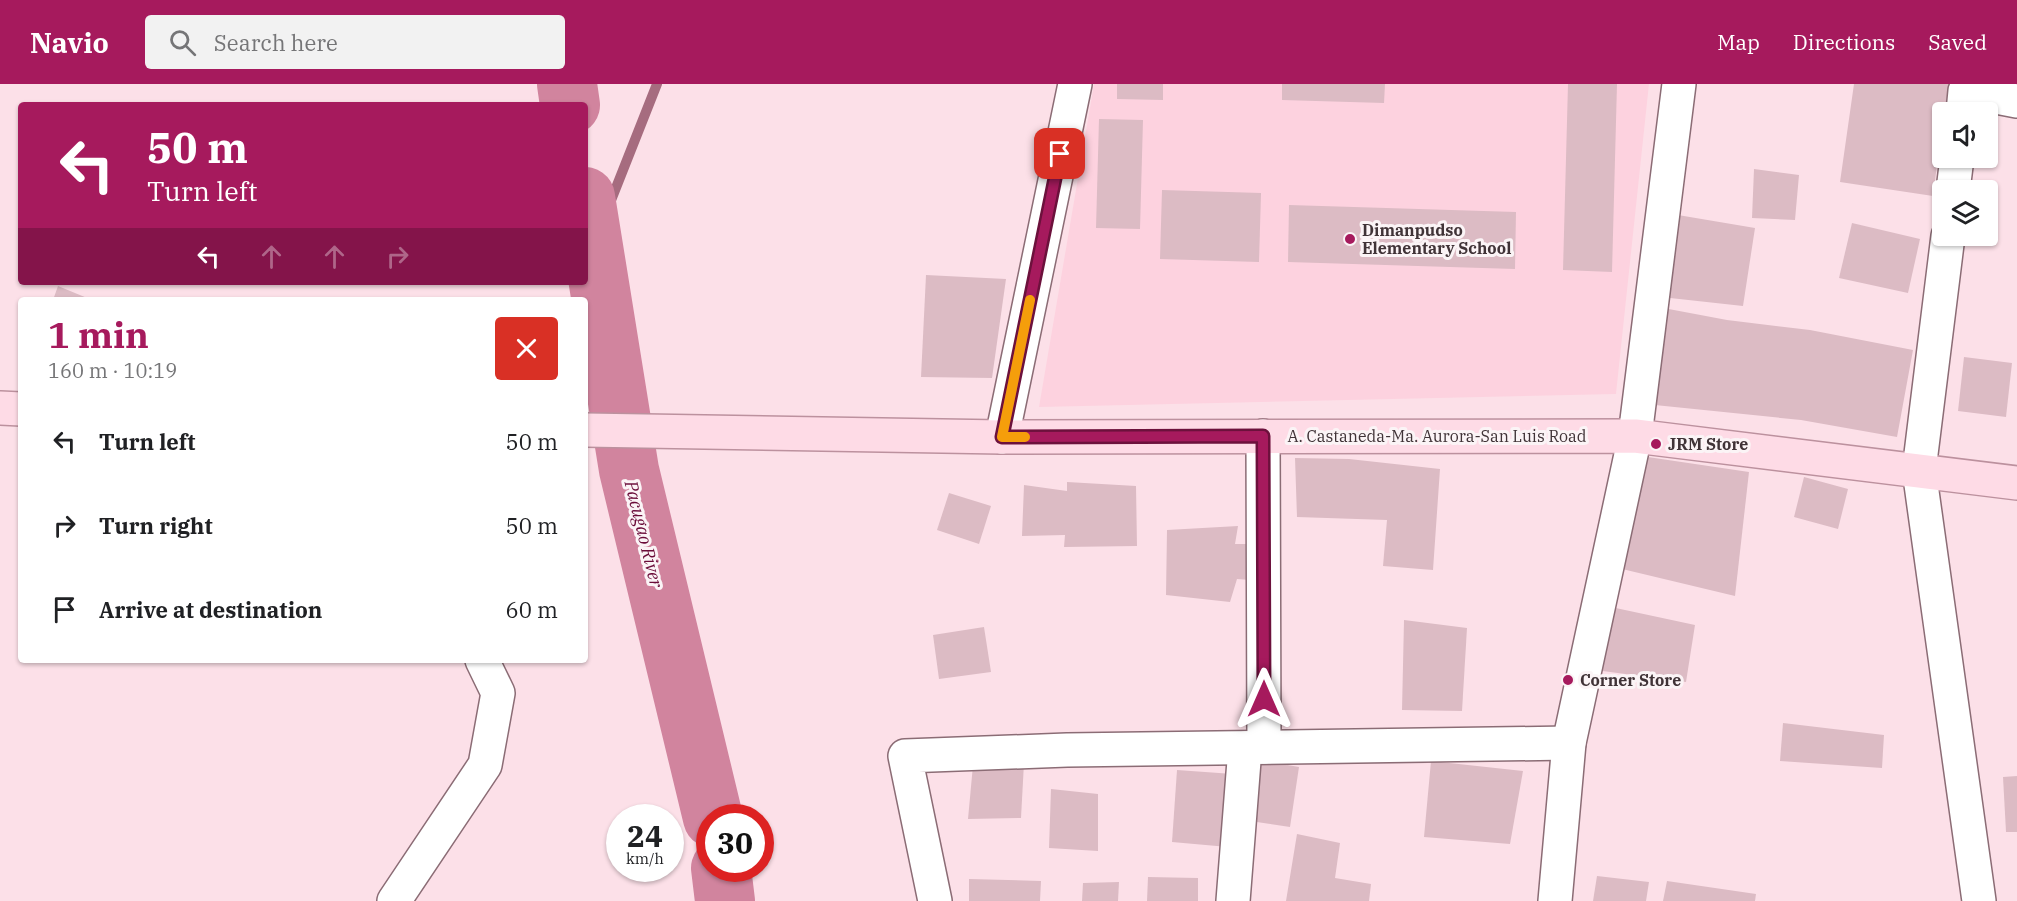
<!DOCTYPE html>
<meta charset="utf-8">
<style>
:root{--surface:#fff;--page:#f2f2f2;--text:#202124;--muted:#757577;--accent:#a61a5d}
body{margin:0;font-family:"IBM Plex Serif",serif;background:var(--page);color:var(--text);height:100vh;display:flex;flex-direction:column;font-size:22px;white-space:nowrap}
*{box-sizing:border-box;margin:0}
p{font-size:20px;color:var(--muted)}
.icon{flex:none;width:33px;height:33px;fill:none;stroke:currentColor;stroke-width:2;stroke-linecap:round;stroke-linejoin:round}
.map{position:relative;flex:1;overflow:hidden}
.panel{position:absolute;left:18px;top:213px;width:570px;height:366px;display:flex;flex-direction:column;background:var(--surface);border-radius:6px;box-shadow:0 2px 4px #0004}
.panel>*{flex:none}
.top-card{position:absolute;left:18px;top:18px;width:570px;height:183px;border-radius:6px;box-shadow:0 2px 4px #0004;background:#a61a5d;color:#fff;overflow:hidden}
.buttons{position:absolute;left:1932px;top:18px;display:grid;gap:12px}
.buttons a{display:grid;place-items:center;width:66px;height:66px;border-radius:6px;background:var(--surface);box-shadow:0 2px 4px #0004;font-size:30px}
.speed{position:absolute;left:606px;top:720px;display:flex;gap:12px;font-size:30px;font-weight:700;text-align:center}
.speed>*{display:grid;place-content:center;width:78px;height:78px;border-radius:50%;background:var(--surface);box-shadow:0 2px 4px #0004;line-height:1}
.speed small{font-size:15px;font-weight:400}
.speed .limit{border:9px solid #d22;background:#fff;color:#111}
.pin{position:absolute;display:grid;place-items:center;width:51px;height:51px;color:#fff;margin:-26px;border-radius:12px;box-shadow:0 3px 9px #0006}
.me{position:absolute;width:66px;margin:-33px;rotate:0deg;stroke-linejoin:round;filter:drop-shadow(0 0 4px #0008)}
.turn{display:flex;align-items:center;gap:21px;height:126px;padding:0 30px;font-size:27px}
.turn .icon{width:78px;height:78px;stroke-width:2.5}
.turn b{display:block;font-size:42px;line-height:51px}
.lanes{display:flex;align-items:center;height:57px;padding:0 30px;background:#0003;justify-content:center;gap:30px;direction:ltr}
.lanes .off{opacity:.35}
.round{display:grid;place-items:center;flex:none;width:63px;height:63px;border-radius:6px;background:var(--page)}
.overview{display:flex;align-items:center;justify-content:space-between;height:102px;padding:0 30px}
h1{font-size:36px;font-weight:700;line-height:45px;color:var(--accent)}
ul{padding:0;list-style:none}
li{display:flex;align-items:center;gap:18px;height:84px;padding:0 30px}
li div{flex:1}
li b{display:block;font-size:22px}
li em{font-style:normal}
header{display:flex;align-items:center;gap:36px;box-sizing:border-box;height:84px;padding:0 30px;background:var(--accent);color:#fff}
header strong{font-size:28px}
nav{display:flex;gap:33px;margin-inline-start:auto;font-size:21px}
.search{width:420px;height:54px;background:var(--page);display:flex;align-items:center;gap:15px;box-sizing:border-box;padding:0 21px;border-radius:6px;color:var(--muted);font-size:22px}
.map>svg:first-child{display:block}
</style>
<header>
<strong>Navio</strong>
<div class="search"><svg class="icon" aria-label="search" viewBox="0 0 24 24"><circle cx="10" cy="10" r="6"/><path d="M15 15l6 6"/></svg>Search here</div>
<nav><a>Map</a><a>Directions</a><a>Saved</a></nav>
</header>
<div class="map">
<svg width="2017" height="817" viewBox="0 0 2017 817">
<rect width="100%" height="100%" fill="#fce0e8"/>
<path fill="#fdd2df" d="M1094,0H1649L1616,310L1039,323Z"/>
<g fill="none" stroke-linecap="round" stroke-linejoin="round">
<path stroke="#a66c7f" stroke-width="10" d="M593,162L657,0"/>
<g stroke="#d1849e" stroke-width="60">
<path d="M567,0L570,21"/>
<path d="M585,113L629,386L713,734"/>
<path d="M721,784L725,817"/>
</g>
</g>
<g fill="#dcbbc4">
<path d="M1117,0H1163V16L1117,15Z"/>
<path d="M1282,0H1385L1384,19L1282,16Z"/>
<path d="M1568,0H1617L1612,188L1563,186Z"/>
<path d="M1854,0H1949L1945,28H1942V43L1933,112L1840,98Z"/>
<path d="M1099,35L1143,36L1140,145L1096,144Z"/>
<path d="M1754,85L1799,91L1795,136L1752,134Z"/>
<path d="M1162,106L1261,109L1259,178L1160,175Z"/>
<path d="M1289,121L1516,128L1515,185L1288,178Z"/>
<path d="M1672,130L1755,144L1743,222L1661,213Z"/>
<path d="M1852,139L1920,155L1908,209L1839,194Z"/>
<path d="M926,191L1006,195L992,294L921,293Z"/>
<path d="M58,202L92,216H53Z"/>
<path d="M1658,223L1727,236L1810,246L1913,266L1897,353L1801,336L1645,320Z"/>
<path d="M1964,273L2012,279L2006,333L1958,327Z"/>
<path d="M1641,372L1749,388L1735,512L1618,484Z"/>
<path d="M1295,374L1349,375L1440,385L1433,486L1383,482L1387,436L1297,433Z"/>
<path d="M1804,393L1848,405L1838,445L1794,433Z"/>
<path d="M1067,398L1136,402L1137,462L1064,463L1065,451L1022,452L1024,401L1067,407Z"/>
<path d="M949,409L991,422L979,460L937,446Z"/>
<path d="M1238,442L1235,460H1250V496L1237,495L1230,518L1166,511L1167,446Z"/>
<path d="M1611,523L1695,541L1686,598L1595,586Z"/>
<path d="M1404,536L1467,544L1462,627L1402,626Z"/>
<path d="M984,543L991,588L939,595L933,551Z"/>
<path d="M1783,639L1884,651L1882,684L1780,677Z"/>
<path d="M1259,676L1299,683L1290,743L1250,737Z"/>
<path d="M1431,677L1523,687L1510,760L1424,753Z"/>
<path d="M1024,679L1021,734L968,735L973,681Z"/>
<path d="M1177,686L1233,690L1228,763L1172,758Z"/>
<path d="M2017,692V748H2006L2003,693Z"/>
<path d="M1051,705L1098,710V767L1049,764Z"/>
<path d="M1297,750L1340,759L1335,794L1371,800L1369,817H1286Z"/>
<path d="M1597,792L1649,798L1646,817H1593Z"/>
<path d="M1148,793L1198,794V817H1147Z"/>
<path d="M969,795L1041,797L1040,817H969Z"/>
<path d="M1667,797L1756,810L1755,817H1663Z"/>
<path d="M1119,798L1118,817H1082L1083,799Z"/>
</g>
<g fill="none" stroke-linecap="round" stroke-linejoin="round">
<defs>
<g id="minor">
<path d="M1963,28L1965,7L2017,17"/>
<path d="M1953,106L1957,74"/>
<path d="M1948,152L1919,386L1979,817"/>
<path d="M1263,352L1264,663"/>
<path d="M1002,353L1075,0"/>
<path d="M394,817L485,681L498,609L482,576"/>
<path d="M935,817L905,672L1067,666L1569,659"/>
<path d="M1233,817L1245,664"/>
<path d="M1555,817L1569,659L1635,352L1679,0"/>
</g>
<g id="major">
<path d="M0,324L21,325"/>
<path d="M585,346L1002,353L1635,352L2017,399"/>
</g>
</defs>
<use href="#minor" stroke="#8b6c75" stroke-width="36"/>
<use href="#major" stroke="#bc919e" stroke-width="36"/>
<use href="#minor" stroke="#fff" stroke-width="33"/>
<use href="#major" stroke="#fedbe6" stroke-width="33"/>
</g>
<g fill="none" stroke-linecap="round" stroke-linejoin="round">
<defs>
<path id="route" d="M1060,70L1002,353L1263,352L1264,615"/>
</defs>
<use href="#route" stroke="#6c113c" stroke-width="15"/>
<use href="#route" stroke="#a61a5d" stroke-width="10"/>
<path stroke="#f59e0b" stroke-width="10" d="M1025,353H1002L1030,216"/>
</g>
<g fill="#a61a5d" stroke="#fbf4f6" stroke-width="2">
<circle cx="1350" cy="155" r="6"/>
<circle cx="1656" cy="360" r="6"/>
<circle cx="1568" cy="596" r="6"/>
</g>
<g text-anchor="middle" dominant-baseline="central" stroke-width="6" stroke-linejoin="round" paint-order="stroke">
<g font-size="16" font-weight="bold" fill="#403337" stroke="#fbf4f6" text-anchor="start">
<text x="1362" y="146">Dimanpudso<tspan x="1362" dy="18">Elementary School</tspan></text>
<text x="1668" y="360">JRM Store</text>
<text x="1580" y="596">Corner Store</text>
</g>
<g font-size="16" fill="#403337" stroke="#fbf4f6">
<text x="1437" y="352">A. Castaneda-Ma. Aurora-San Luis Road</text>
</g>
<g font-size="18" font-style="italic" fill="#6a0c39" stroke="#fbf4f6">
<text transform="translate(644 450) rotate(76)">Pacugao River</text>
</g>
</g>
</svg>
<div class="buttons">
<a><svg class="icon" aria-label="sound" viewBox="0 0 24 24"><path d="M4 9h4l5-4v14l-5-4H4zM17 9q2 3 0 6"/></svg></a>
<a><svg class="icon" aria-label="layers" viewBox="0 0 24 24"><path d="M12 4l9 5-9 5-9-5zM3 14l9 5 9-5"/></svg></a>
</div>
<div class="speed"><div>24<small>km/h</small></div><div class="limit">30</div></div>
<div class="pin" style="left:1060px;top:70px;background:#d93025"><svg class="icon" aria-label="arrive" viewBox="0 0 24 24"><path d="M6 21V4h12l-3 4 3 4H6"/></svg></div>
<svg class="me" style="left:1264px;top:615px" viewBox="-20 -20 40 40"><path d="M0-17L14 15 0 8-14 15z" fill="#a61a5d" stroke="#fff" stroke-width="4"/></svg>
<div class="top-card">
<div class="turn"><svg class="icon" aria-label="left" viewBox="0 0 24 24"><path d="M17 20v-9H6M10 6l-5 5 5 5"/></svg><div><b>50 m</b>Turn left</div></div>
<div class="lanes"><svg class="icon" aria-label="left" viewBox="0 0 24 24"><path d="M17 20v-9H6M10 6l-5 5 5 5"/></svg><svg class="icon off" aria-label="ahead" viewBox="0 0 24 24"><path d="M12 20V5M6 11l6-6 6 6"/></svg><svg class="icon off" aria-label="ahead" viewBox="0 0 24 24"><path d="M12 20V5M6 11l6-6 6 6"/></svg><svg class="icon off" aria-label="right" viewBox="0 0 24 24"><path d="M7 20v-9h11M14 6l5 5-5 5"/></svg></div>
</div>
<section class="panel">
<div class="overview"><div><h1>1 min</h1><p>160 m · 10:19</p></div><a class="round" style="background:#d93025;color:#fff"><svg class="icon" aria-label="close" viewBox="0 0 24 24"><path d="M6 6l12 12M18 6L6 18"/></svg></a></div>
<ul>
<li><svg class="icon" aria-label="left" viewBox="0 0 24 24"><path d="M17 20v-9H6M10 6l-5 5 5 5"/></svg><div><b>Turn left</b></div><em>50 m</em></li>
<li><svg class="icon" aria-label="right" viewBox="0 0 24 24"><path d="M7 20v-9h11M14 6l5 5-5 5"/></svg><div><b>Turn right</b></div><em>50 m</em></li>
<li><svg class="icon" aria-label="arrive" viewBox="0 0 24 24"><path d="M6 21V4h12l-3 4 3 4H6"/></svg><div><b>Arrive at destination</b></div><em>60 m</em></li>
</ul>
</section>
</div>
